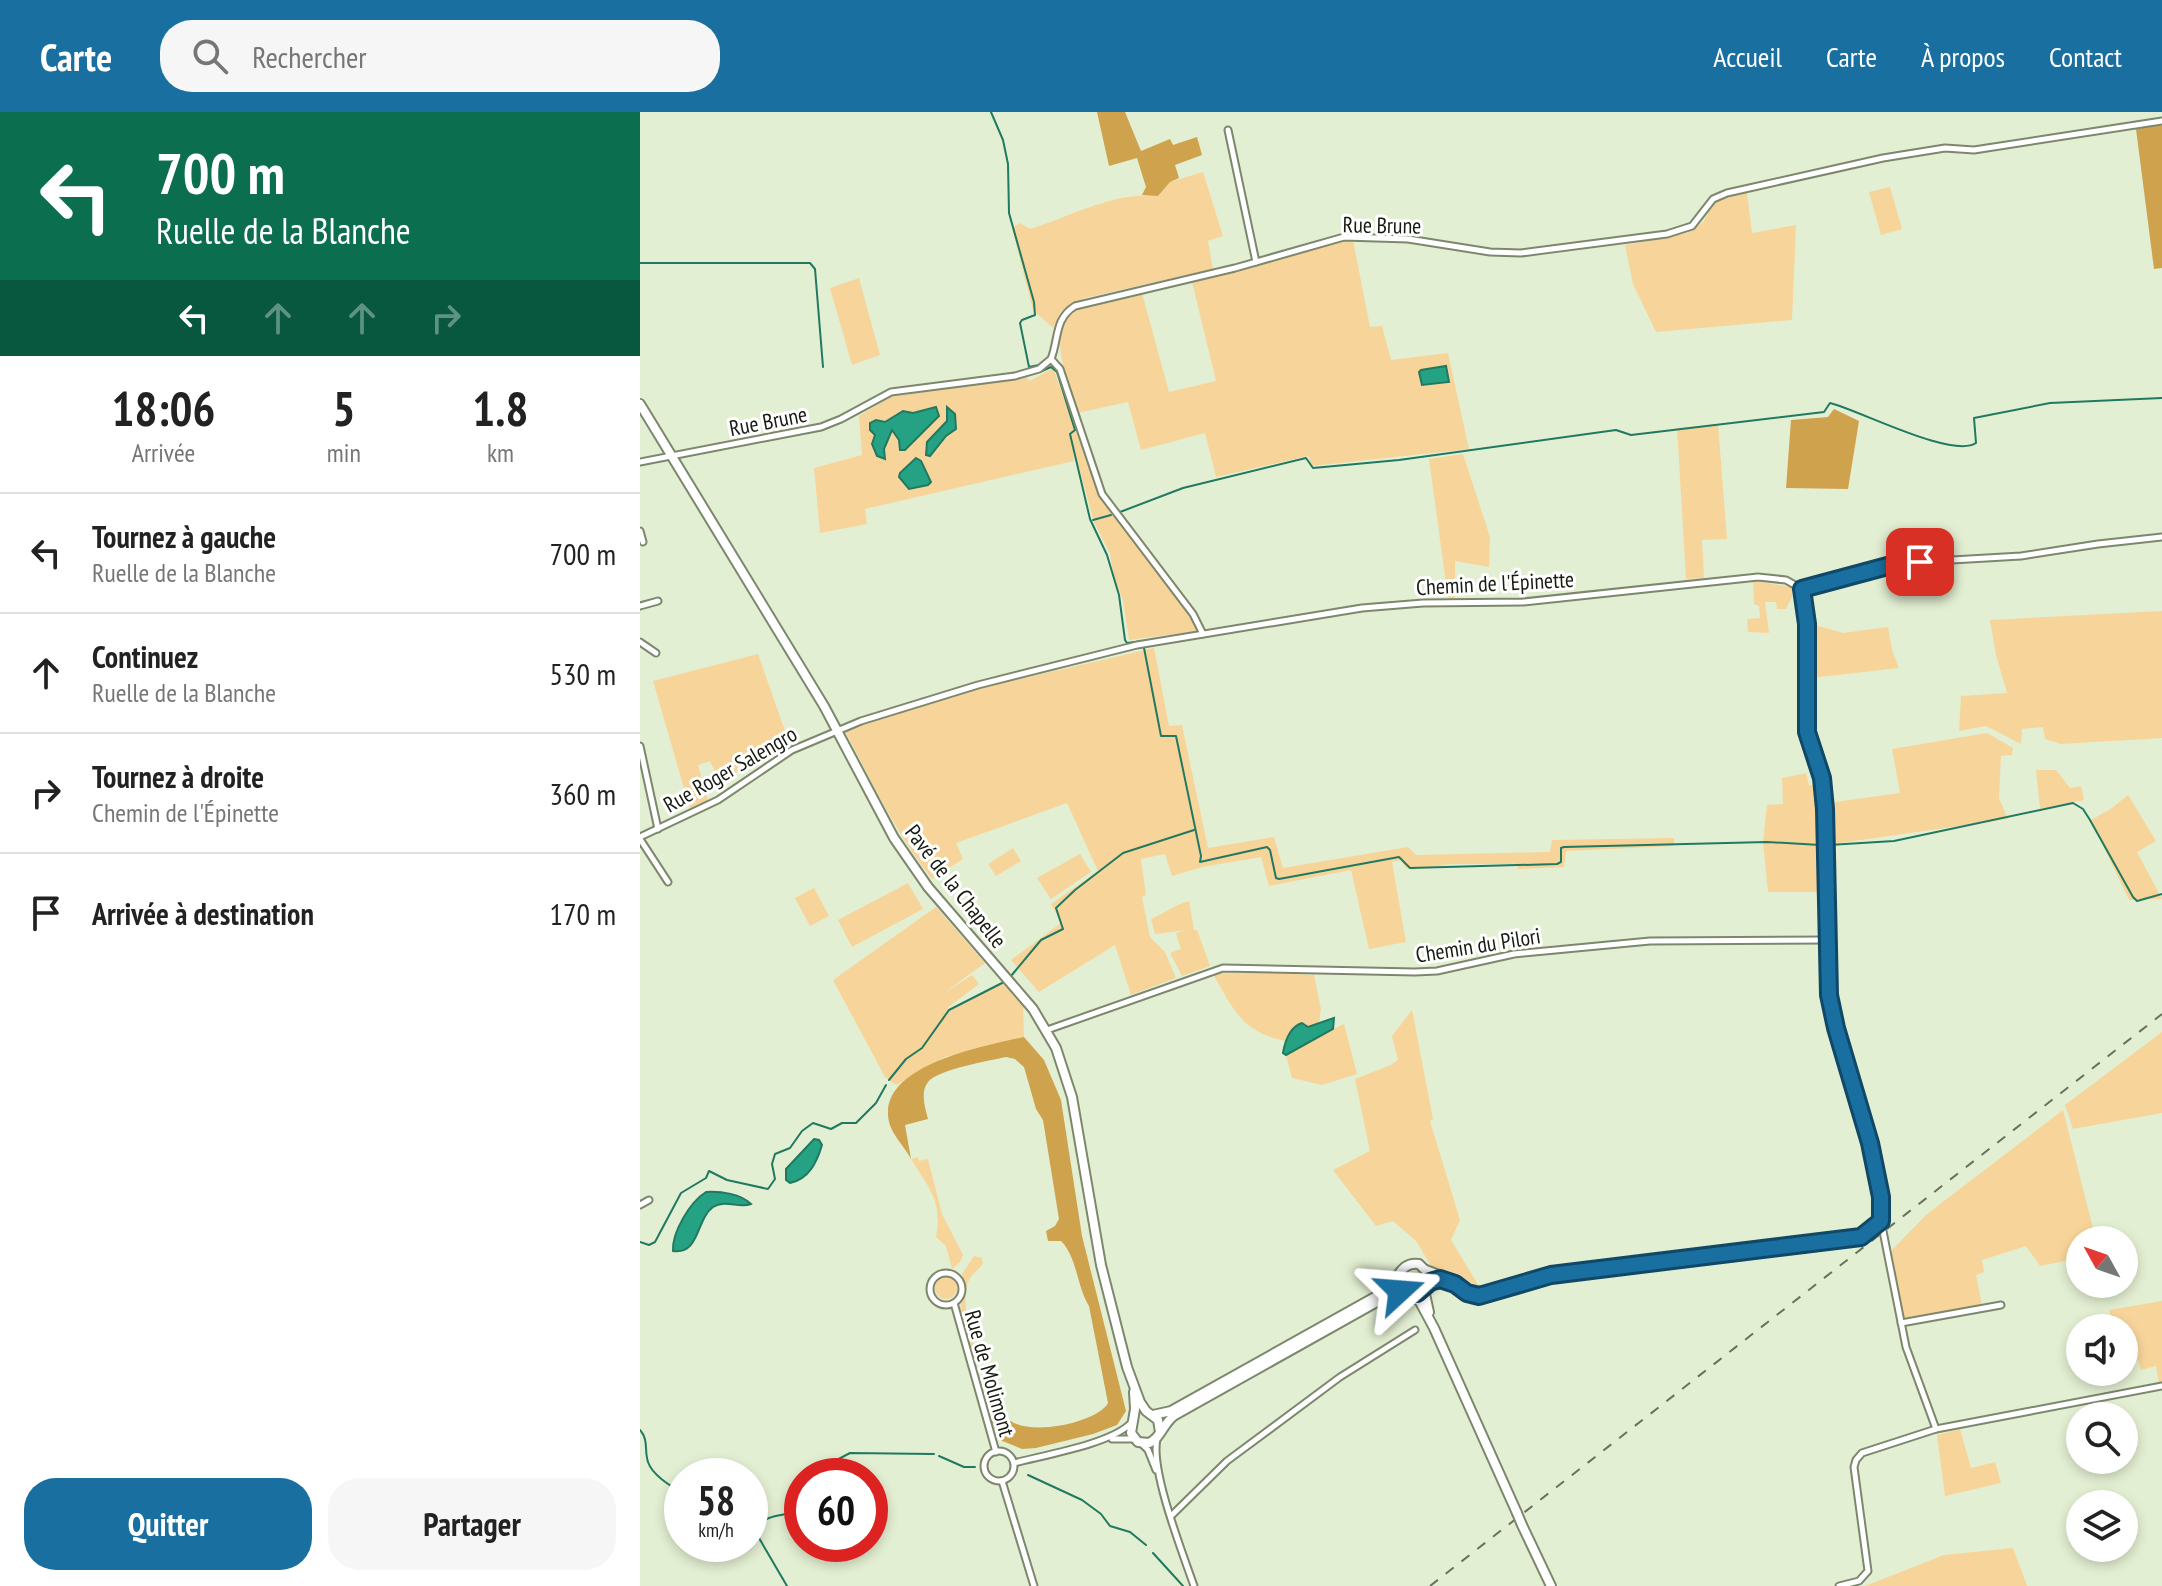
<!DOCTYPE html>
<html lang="fr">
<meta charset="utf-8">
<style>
:root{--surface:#fff;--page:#f6f6f6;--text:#222;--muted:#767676;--line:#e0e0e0;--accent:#196f9f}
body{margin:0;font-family:"PT Sans Narrow",sans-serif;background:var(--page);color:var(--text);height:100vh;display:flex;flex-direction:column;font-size:30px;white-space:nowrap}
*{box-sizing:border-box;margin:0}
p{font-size:26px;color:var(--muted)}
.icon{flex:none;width:44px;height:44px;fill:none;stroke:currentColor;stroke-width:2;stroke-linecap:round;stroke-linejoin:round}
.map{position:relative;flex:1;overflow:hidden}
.sheet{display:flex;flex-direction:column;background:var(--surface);width:640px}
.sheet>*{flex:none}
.top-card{background:#0b6e4f;color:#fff;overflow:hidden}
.needle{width:52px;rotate:310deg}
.fabs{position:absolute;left:1426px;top:1114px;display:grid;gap:16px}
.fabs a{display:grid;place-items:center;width:72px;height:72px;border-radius:50%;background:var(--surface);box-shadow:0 4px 12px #0003;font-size:40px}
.speed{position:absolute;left:24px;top:1346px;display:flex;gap:16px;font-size:40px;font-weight:700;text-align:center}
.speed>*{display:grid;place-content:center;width:104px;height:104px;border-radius:50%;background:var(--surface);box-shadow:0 4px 12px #0003;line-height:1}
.speed small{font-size:20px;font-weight:400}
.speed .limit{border:12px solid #d22;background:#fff;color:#111}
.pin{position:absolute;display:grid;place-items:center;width:68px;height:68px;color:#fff;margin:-34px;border-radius:16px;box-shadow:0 4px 12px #0006}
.me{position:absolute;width:88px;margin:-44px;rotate:71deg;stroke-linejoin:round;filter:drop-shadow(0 0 6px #0008)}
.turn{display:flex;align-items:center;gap:28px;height:168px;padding:0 24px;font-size:36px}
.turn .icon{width:104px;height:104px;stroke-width:2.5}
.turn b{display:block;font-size:56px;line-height:68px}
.lanes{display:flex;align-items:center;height:76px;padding:0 24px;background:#0003;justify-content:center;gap:40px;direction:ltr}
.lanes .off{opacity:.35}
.eta{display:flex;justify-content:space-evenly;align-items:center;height:136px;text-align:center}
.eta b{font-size:48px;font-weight:600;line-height:56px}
.action{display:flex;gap:16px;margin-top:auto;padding:16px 24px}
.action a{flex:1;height:92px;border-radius:32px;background:var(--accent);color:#fff;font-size:32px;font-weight:600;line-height:92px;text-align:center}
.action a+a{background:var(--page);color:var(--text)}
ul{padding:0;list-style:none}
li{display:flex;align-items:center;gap:24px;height:120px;padding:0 24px;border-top:2px solid var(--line)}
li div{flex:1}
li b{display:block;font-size:30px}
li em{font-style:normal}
header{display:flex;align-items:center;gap:48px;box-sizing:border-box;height:112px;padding:0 40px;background:var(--accent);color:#fff}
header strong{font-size:38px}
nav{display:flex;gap:44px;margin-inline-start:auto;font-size:28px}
.search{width:560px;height:72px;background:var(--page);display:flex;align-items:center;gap:20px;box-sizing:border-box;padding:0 28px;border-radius:32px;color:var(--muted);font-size:30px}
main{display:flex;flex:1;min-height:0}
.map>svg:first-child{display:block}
</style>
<header>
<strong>Carte</strong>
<div class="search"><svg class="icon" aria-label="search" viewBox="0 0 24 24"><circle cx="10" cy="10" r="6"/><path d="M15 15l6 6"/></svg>Rechercher</div>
<nav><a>Accueil</a><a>Carte</a><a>À propos</a><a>Contact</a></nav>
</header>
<main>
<section class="sheet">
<div class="top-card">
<div class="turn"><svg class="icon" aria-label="left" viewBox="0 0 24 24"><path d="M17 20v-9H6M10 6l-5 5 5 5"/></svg><div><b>700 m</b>Ruelle de la Blanche</div></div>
<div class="lanes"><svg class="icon" aria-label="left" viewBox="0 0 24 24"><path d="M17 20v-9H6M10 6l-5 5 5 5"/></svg><svg class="icon off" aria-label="ahead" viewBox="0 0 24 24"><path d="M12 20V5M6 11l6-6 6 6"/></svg><svg class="icon off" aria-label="ahead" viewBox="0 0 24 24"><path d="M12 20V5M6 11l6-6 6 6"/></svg><svg class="icon off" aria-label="right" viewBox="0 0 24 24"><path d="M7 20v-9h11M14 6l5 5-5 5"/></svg></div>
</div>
<div class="eta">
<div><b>18:06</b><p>Arrivée</p></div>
<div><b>5</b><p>min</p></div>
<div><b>1.8</b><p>km</p></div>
</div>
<ul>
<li><svg class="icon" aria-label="left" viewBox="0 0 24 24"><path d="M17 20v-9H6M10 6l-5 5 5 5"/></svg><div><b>Tournez à gauche</b><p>Ruelle de la Blanche</p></div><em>700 m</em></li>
<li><svg class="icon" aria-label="ahead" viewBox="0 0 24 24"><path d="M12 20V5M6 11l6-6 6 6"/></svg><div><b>Continuez</b><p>Ruelle de la Blanche</p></div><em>530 m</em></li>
<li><svg class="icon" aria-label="right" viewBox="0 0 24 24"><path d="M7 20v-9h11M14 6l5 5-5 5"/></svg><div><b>Tournez à droite</b><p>Chemin de l'Épinette</p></div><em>360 m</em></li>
<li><svg class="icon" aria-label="arrive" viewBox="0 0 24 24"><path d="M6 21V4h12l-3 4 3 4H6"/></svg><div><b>Arrivée à destination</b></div><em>170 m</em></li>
</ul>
<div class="action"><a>Quitter</a><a>Partager</a></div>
</section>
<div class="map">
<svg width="1522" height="1474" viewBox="0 0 1522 1474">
<rect width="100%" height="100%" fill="#e3efd2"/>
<g fill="#f7d59a">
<path d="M563,60L583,124L568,129L573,157L445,186L421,199L413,216L393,198L372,116L380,111L390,117C433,104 472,80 518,84L530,70Z"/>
<path d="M1250,75L1262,117L1241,123L1229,80Z"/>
<path d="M1107,81L1112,121L1156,113L1152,208L1016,220L993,172L985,133L1048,121L1063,110L1072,94L1079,88Z"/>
<path d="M713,128L730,215L742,214L751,248L808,241L829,337L672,354L668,344L576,365L565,321L501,338L488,290L437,301C430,277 405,216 433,199C446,191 486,185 502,181L529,280L576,269L552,170L694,129Z"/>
<path d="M219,166L240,243L212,253L190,176Z"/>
<path d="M413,256L461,386L556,512L558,519L489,528L483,488L474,466L470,442L454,410L432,330L434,349L225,397L227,412L180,421L174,356L222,343L219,304L250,285L386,265L390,269Z"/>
<path d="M1078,312L1087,427L1062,428L1064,466L1046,467L1037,316Z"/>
<path d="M823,342L850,425L849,455L815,449V487L808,486L789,347Z"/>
<path d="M1113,469L1152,475V485L1146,497H1137L1136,490H1125L1129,521L1108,520L1107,507L1120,506L1119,494L1114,492Z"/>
<path d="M1522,499V626L1421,632L1405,627L1403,615L1382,617L1381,632L1346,614L1319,619L1321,584L1367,581L1356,543L1350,508Z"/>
<path d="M1172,512L1203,521L1248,515L1252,538L1259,556L1171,566Z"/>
<path d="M514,536L529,614L542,613L568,736L634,725L643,756L768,735L776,743L910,740L912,728L1034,726V734L926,739L924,755L878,757L877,752H811L772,758L766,756L761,748L752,750L766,830L729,837L711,758L629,774L621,745L562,755L532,764L525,742L501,747L506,783L502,785L510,825L525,840L536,866L491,883L475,833L399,880L371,848L421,811L411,792L458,759L427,691L316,731L323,747L292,767C256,722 232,670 205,619L333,578Z"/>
<path d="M118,542L150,633C127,647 102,655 80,671L70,649L58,653L68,688L50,697L13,569Z"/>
<path d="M1347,621L1373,636L1372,643L1361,644L1359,686L1368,707L1193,732L1188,691L1260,681L1252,637Z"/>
<path d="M1396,658H1416L1430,676L1441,674L1444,688L1400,697Z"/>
<path d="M1166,661L1169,673H1180L1183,780H1128L1123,731L1127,693L1143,692L1142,666Z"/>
<path d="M1488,683L1516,729L1497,740L1522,787L1489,788L1451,708L1472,696Z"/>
<path d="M373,736L381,749L356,764L348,752Z"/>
<path d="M440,742L451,760L411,787L397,766Z"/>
<path d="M268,771L283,797L212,835L198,808Z"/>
<path d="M174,776L189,804L170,814L155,786Z"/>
<path d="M549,789L554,818H557L570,854L542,864L530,841L541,837L536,821L547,818L515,822L511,807C525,801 534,793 549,789Z"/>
<path d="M296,795L345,851L301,883L332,863L339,872L307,896L309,898L364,870L383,893L384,925L305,945L256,973L245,965L193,868Z"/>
<path d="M614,860L674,863L681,897L679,911L650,924L645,929C602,920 593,897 573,862Z"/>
<path d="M772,898L793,1007L790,1009L820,1108L811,1128L840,1176L814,1160L818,1165L793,1157L776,1129L753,1109L736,1114L693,1058L730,1039L715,967L751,953L758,948L752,924Z"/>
<path d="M704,912L717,962L682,973L652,966L646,943L652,937Z"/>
<path d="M1522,920V1001L1433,1017L1425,993Z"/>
<path d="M1423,998L1456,1128H1440V1146L1400,1154L1386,1134L1342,1148L1344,1160L1336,1163L1342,1193L1270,1206L1263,1205L1251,1139L1287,1102Z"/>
<path d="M278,1045L279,1049L288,1047L302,1102L323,1143L320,1150L312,1157L306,1134L296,1125C303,1090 289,1076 271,1047Z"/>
<path d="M334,1144L342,1146L343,1151C340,1157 334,1160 330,1166C318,1188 332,1222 338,1244L334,1245L320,1196L326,1176L322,1162Z"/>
<circle cx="306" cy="1176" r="11"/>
<path d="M1522,1189V1271H1519L1516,1254L1501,1258L1494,1235L1484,1237V1216H1475L1469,1198Z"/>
<path d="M1320,1317L1331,1356L1355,1350L1361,1371L1305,1384L1297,1323Z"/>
<path d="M1373,1436L1387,1474H1225L1304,1443Z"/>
</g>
<g fill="#cfa24e">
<path d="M457,0H485L501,39L530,27L533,33L557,25L562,43L535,53L539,66L530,70L518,84L502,83L506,75L497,46L469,54Z"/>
<path d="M1522,13V156L1514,157L1496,17Z"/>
<path d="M1194,297L1219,309L1208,377L1146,376L1151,308L1188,305Z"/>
<path d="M384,925L404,948L421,988L442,1124L486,1299L477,1313L453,1322L396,1336L382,1337L360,1328L350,1307L365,1303C379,1328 458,1311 468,1291L449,1194C437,1175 437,1145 421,1129H408L406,1119L415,1114L419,1107L403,1008L396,997L384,955L375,947L366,945C348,949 299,957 288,970C280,980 285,995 288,1007L265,1013L271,1047C265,1035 252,1023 249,1010C236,953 345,934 384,925Z"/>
</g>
<g fill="#25a183" stroke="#217961" stroke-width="2">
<path d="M806,254L809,270L782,273L779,260L781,258Z"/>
<path d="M296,295L299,304L265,338H260L259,328L252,318L244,337L245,347L237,344L232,332L235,323L230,318V311L236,308L245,310L263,299L273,301Z"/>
<path d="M307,295L315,302L316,317L306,324L290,344L286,343L287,330L307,309Z"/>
<path d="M276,346L281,349L291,370L288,373L269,377L259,365L260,361Z"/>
<path d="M694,906L693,917L646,943L643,941C645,929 650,915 662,911L668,915Z"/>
<path d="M174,1027L179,1028L182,1033C177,1050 169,1067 150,1071L146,1068V1057Z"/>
<path d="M66,1080C81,1079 101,1082 111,1092C99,1097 86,1087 73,1095C56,1107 60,1143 33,1139C32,1120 50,1090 66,1080Z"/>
</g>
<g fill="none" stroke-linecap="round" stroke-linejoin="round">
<g stroke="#217961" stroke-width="2">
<path d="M351,0L363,28L368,52L369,101L394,190L395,203L382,208L380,211L389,255L399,253"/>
<path d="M0,151H170L175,157L183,255"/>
<path d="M402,259L411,255L417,260L435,318L430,322L450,407L467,443L479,483L485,528L487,531L503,529"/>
<path d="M480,400L543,376L666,346L673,356L759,348L976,318L991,323L1184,300L1190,291C1219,298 1312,347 1336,331L1334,306L1410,291L1522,286"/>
<path d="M453,408L471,403"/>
<path d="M504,536L521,624H536L561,744L560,750L627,735L630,738L636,766L639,767L759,745L770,756L917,752L921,750V736L924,735L1127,730L1180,733"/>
<path d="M1189,733L1254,729L1433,691L1443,697L1450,708L1493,785L1497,789L1522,782"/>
<path d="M371,864L401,828L423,817L416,796L435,778L483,741L554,718"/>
<path d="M249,968L266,947L282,936L309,898L364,870"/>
<path d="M0,1130L9,1133L15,1130L41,1081L66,1066L69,1059L87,1068L128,1077L135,1067L132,1052L135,1042L150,1036L162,1019L173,1011L191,1017L202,1011H216L236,991L246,973"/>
<path d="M0,1318C9,1328 4,1338 8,1350C12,1362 30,1375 42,1379"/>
<path d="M299,1344L324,1355H335"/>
<path d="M388,1363L442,1388L461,1402L470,1414L490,1420L506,1433"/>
<path d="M183,1364L191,1351L210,1341L294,1342"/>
<path d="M110,1414C119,1414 121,1409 129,1406C142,1401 152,1404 162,1394"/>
<path d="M112,1414L147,1474"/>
<path d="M513,1441L543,1474"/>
</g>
<defs>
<g id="minor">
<path d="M588,18L616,150"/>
<path d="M411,247L420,257L462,382L553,502L563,522"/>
<path d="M0,350L181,315L201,307L251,280L375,264L399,257L411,247C419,227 414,207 435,194L595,156L704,125L768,127L850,140L881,141L1027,122L1052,114L1073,87L1087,81L1243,46L1305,36L1334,38L1522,9"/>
<path d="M0,419L3,430"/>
<path d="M1162,477C1170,524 1162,571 1167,618C1169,639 1180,657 1183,678L1191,895L1230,1031L1241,1085V1109L1266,1235L1296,1317"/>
<path d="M0,494L18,489"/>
<path d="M0,530L16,541"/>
<path d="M0,634L18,717"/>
<path d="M0,725L78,688L152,638L221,609L338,573L497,533L722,496L783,491L883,490L1118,465L1146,468L1162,477L1260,451L1381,444L1458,432L1522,425"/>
<path d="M0,727L28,770"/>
<path d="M407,918L583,856L775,860L797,859L874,842L1010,829L1188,828"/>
<path d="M0,1093L9,1088"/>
<path d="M785,1156L808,1165L827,1181L839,1184L911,1163L1221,1125L1241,1109"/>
<circle cx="306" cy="1177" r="16"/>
<path d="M787,1172L797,1167L807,1168"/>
<path d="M314,1191L356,1340"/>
<path d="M1261,1211L1361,1193"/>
<path d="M472,1327H494"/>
<path d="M517,1327C510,1358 543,1442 554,1474"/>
<path d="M502,1332L508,1338L516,1358"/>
<circle cx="359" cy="1354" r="15"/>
<path d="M374,1351C404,1343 471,1332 491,1311"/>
<path d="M362,1369L394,1474"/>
<path d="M531,1404L587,1349L700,1265L775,1218"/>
<path d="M1199,1474L1219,1469L1228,1459L1214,1355L1216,1348L1222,1341L1296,1317L1522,1274"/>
</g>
<g id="primary">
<path d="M0,292L184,594L254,726L288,775L393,897L416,936L432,985L461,1153L487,1255L500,1290L506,1299L518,1308L520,1320"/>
<path d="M494,1280L495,1297L491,1321L498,1330L509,1331C522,1325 523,1311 535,1303L751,1182L768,1180L780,1190L794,1216L877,1401"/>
<path d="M513,1303L531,1299L744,1180C758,1170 759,1149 779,1152L787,1160L785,1182L789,1200"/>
<path d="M882,1413L911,1474"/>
</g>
</defs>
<use href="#minor" stroke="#7c876d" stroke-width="9"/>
<use href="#primary" stroke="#7c876d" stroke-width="12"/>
<use href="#minor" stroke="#fff" stroke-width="5"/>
<use href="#primary" stroke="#fff" stroke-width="8"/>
<path stroke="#68705e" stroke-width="2" stroke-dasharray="10 10" stroke-linecap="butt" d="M790,1474L1522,902"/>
<defs>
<path id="primary-bridge" d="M877,1401L882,1413"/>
</defs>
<use href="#primary-bridge" stroke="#7c876d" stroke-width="12" stroke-linecap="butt"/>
<use href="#primary-bridge" stroke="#fff" stroke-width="8"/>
</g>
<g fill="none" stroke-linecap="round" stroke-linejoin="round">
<defs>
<path id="route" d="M760,1179L777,1181L790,1170L800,1167L815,1172L827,1181L839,1184L911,1163L1221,1125L1241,1109V1085L1230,1031L1196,916L1189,883L1185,697L1182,666L1167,620V512L1162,477L1255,452L1280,450"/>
</defs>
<use href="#route" stroke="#104867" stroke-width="20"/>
<use href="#route" stroke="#196f9f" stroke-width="14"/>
</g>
<g text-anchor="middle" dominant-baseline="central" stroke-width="6" stroke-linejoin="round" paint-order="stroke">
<g font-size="22" fill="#171b11" stroke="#fff">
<text transform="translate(742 113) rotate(1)">Rue Brune</text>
<text transform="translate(128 309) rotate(-11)">Rue Brune</text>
<text transform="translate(855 471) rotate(-3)">Chemin de l'Épinette</text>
<text transform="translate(90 657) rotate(-30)">Rue Roger Salengro</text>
<text transform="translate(316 774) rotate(52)">Pavé de la Chapelle</text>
<text transform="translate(838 833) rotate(-9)">Chemin du Pilori</text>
<text transform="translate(350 1261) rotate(74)">Rue de Molimont</text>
</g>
</g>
</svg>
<div class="fabs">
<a><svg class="needle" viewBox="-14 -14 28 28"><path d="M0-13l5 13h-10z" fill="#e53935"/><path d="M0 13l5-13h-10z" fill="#767676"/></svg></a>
<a><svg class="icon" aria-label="sound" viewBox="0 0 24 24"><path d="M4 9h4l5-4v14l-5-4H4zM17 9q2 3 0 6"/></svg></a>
<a><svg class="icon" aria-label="search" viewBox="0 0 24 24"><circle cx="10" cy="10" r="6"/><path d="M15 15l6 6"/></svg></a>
<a><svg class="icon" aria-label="layers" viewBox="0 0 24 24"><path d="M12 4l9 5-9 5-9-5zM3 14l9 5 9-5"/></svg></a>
</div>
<div class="speed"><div>58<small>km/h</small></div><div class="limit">60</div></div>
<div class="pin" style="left:1280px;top:450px;background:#d93025"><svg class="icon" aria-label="arrive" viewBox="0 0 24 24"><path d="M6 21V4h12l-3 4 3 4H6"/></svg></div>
<svg class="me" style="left:760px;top:1179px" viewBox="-20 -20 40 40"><path d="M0-17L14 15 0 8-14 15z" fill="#196f9f" stroke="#fff" stroke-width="4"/></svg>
</div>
</main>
